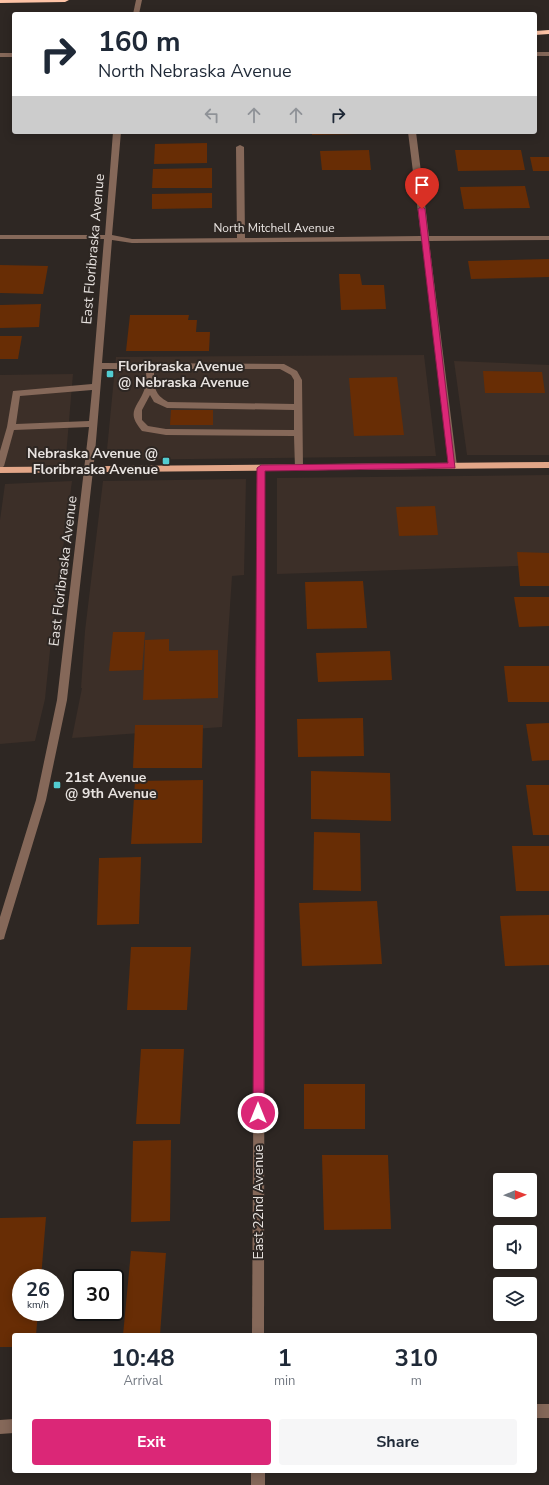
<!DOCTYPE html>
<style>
:root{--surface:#fff;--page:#f6f6f7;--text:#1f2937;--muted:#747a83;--accent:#db2777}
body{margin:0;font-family:"Nunito Sans",sans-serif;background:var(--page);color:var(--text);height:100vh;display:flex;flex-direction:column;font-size:15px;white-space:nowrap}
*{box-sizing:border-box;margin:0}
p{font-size:13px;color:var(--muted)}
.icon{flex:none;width:22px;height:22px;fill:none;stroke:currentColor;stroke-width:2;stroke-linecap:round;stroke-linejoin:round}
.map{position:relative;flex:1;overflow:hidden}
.panel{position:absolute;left:12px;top:1333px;width:525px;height:140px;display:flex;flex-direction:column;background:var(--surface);border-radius:4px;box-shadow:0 2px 10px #0003}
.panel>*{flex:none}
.hud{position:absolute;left:12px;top:12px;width:525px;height:122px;border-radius:4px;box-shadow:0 2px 10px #0003;background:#fff;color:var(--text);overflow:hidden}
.needle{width:26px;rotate:89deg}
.fabs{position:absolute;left:493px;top:1173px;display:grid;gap:8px}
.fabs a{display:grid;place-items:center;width:44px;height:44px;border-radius:4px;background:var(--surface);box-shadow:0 2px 10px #0003;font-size:20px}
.speed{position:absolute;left:12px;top:1269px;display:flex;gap:8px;font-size:20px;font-weight:700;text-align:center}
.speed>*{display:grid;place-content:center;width:52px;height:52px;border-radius:50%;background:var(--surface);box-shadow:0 2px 10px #0003;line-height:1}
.speed small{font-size:10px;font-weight:400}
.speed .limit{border:2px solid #111;border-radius:6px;background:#fff;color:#111}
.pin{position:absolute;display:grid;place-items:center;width:34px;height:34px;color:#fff;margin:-41px -17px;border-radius:50% 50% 50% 0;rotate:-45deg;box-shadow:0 0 4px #0007}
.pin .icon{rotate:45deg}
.me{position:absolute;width:44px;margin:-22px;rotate:0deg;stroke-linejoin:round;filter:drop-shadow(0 0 3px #0008)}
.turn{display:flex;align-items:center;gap:14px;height:84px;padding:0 20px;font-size:18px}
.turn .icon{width:52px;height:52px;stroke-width:2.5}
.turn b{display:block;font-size:28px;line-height:34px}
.lanes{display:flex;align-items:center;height:38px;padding:0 20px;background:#0003;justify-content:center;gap:20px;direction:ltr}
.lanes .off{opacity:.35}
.eta{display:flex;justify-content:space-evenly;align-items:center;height:68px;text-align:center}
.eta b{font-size:24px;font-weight:700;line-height:28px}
.action{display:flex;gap:8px;margin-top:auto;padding:8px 20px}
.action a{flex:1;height:46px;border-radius:4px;background:var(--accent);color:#fff;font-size:16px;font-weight:700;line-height:46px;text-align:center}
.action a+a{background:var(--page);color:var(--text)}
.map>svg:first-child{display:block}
</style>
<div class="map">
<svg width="549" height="1485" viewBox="0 0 549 1485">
<rect width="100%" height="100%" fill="#2e2723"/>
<g fill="#3c2f28">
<path d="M424,355L436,456L106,460L116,357Z"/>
<path d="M454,361L549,365V455H467Z"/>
<path d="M73,374L65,468L0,469V375Z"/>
<path d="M549,475V565L277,574V478Z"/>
<path d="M246,479L244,575L232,576L222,727L72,738L82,688H81L85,631L103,481Z"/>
<path d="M72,481L52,631L45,699L35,741L0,744V520L5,484Z"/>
</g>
<g fill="#682d05">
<path d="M312,132H359V134L312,135Z"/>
<path d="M207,143V163L154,164L155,144Z"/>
<path d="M369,150L371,170H322L320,151Z"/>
<path d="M455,150H521L525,170L458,171Z"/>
<path d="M530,157H549V171H533Z"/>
<path d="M212,168V188H152L153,169Z"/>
<path d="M525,186L530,208L464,209L460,187Z"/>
<path d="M212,193V208L152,209V194Z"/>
<path d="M549,259V277L471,279L468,261Z"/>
<path d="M0,265L48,266L43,294L0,293Z"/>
<path d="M339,274H360L362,285H384L386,309L341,310Z"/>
<path d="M41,304L39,327L0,328V305Z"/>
<path d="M130,315H189L188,320H197L196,332H210L209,351H126Z"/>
<path d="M0,336H22L18,359H0Z"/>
<path d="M483,371L542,372L545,393H485Z"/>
<path d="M397,377L404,435L354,436L349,378Z"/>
<path d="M171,410H213V425H170Z"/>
<path d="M435,506L438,535L399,536L396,507Z"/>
<path d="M517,552L549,553V586H520Z"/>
<path d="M363,581L367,628L307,629L305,582Z"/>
<path d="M514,597H549V626L519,627Z"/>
<path d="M113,632H145L142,670L109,671Z"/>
<path d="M169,639V651L218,650V698L143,700L145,640Z"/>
<path d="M390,651L392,680L318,682L316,653Z"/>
<path d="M504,666H549V702H508Z"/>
<path d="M363,718L364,756L298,757L297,719Z"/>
<path d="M549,723V760L532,761L526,724Z"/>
<path d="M135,725H203L202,768H133Z"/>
<path d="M311,771L390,773L391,821L311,819Z"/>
<path d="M203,780L202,843L131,844L135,781Z"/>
<path d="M526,785H549V835H533Z"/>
<path d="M314,832L360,833L361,891L313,890Z"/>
<path d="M512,846H549V891H516Z"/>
<path d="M141,857L139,924L97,925L99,858Z"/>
<path d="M377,901L382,964L302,966L299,903Z"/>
<path d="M549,915V965L505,966L500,916Z"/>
<path d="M131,947H191L187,1010H127Z"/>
<path d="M141,1049H184L180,1124H136Z"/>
<rect x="304" y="1084" width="61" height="45"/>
<path d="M171,1140L170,1221L131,1222L133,1141Z"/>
<path d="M322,1155H388L391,1229L324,1230Z"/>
<path d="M46,1217L41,1278H21V1312H38L36,1335H14V1347H0V1218Z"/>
<path d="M131,1251L166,1253L160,1335H123Z"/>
</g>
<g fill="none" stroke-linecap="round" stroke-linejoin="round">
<g fill="#856859" fill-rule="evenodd">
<path d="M136,0H142L139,14H133Z"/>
<rect x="535" y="52" width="14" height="4"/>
<rect x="0" y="53" width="14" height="4"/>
<path d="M113,132H121L112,235L132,239L237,238L236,147L240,145L244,147L245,238L421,236L408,132H416L429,236H549V240L429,241L457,466L453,469L449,466L422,241L132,243L112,240L102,363L284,364L297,371L302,380L303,468L299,471L295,468L294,436L166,435L142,431C125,411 138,408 145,388C147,383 146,375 146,369H102L95,453L67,700L46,800L5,935L4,939L0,940V917L36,800L57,700L89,427L14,430L4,466L0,469V451L7,427L13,391L92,384L104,239H0V235H105ZM154,369H280L291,375L294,380V404L168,402C153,394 154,385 154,369ZM92,390L89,421L16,424L20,396ZM150,395L154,402L167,408L294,410V430L166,429L148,426L142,420V410Z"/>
<path d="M261,465L265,468L264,1335H252L257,468Z"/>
<rect x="535" y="1404" width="14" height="14"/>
<path d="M14,1419V1433L0,1434V1420Z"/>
<rect x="251" y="1471" width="14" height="14"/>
</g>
<path fill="#e2a688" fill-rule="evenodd" d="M549,462V468L0,473V467Z"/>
<g fill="#fdc3a6" fill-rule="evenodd">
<path d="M0,0H69L65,2L0,3Z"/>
<path d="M549,30V34L535,35V31Z"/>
</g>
</g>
<path fill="#db2777" stroke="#8e194d" d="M422,206L425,209L455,468L265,471L264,1113L262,1117L258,1118L255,1117L253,1113L257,468L261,465L448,463L418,209Z"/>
<g fill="#52ccd0" stroke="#2e2723" stroke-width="1.5">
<rect x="106" y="370" width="8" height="8" rx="2"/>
<rect x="162" y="457" width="8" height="8" rx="2"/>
<rect x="53" y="781" width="8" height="8" rx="2"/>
</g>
<g text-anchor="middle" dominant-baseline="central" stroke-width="4" stroke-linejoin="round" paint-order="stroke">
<g font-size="12" fill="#e8e3e0" stroke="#2e2723">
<text x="274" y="228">North Mitchell Avenue</text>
</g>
<g font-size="14" fill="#e8e3e0" stroke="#2e2723">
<text transform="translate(93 249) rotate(-85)">East Floribraska Avenue</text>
<text transform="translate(63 571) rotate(-83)">East Floribraska Avenue</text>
<text transform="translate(258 1202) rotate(-90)">East 22nd Avenue</text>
</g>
<g font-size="14" font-weight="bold" fill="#e8e3e0" stroke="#2e2723" text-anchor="start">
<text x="118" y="366">Floribraska Avenue<tspan x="118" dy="16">@ Nebraska Avenue</tspan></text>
<text x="158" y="453" text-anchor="end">Nebraska Avenue @<tspan x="158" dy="16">Floribraska Avenue</tspan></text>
<text x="65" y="777">21st Avenue<tspan x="65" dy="16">@ 9th Avenue</tspan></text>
</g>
</g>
</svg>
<div class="fabs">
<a><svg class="needle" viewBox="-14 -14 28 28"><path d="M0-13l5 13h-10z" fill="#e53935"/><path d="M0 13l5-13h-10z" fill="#747a83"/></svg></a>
<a><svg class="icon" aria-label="sound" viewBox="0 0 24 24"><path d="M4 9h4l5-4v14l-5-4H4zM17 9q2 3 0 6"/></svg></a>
<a><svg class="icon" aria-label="layers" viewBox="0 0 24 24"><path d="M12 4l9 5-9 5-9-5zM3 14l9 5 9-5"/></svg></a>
</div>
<div class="speed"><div>26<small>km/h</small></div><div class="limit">30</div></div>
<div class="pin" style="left:422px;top:209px;background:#d93025"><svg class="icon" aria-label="arrive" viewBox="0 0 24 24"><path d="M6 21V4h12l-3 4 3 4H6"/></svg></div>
<svg class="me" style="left:258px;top:1113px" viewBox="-20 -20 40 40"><circle r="17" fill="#db2777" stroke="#fff" stroke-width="3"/><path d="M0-11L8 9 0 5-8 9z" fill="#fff"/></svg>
<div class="hud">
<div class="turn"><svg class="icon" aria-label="right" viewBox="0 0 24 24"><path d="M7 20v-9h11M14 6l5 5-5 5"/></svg><div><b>160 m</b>North Nebraska Avenue</div></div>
<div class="lanes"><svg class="icon off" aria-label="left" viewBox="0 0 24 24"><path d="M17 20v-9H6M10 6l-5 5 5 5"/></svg><svg class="icon off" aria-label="ahead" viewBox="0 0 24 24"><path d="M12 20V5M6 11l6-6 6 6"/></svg><svg class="icon off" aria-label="ahead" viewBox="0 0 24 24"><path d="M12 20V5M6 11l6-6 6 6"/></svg><svg class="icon" aria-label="right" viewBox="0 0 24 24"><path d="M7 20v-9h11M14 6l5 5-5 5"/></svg></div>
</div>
<section class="panel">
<div class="eta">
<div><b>10:48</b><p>Arrival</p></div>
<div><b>1</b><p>min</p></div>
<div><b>310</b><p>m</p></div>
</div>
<div class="action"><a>Exit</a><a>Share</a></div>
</section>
</div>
